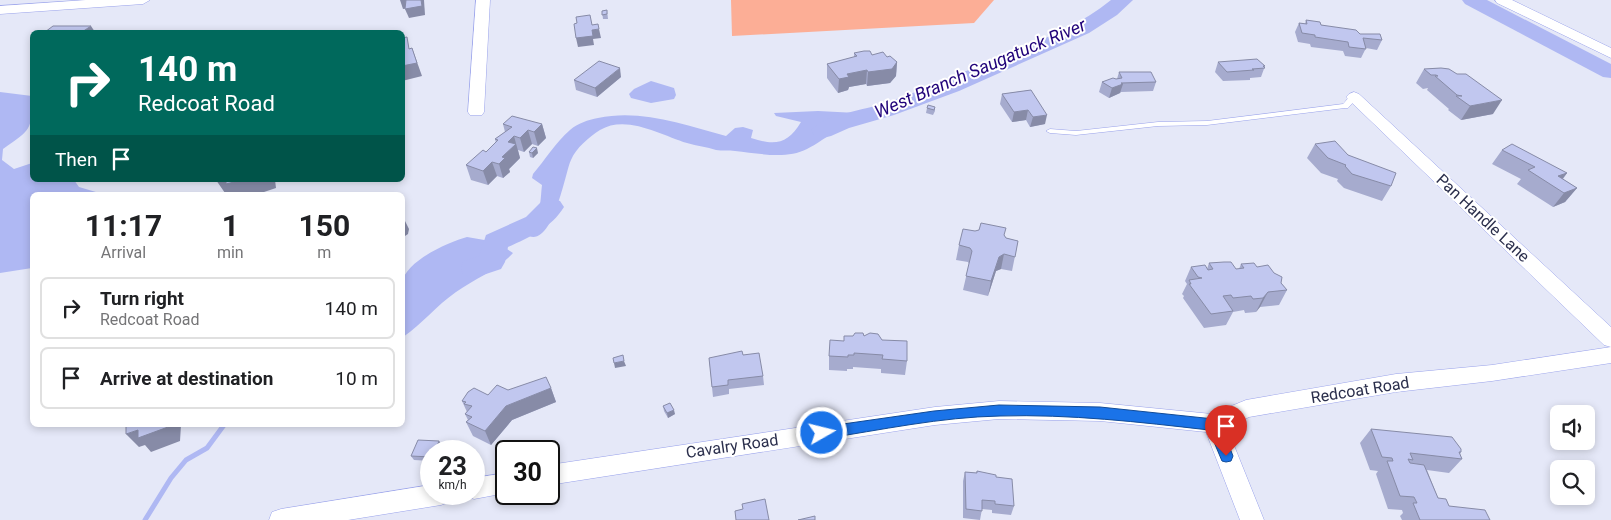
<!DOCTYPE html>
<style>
:root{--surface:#fff;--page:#f2f2f2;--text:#202124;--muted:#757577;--line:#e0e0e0}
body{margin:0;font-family:Roboto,sans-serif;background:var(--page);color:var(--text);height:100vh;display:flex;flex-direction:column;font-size:19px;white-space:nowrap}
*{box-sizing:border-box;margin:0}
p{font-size:16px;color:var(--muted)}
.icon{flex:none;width:28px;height:28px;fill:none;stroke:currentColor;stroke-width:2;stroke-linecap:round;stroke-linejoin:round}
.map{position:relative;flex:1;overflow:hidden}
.details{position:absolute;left:30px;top:192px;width:375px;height:235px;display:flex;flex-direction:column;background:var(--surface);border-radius:8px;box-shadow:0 2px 8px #0003}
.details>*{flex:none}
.banner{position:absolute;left:30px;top:30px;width:375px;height:152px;border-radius:8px;box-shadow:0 2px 8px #0003;background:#00695c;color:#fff;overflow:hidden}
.controls{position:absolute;left:1550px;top:405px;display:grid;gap:10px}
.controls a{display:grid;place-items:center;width:45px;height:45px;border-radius:8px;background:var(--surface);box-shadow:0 2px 8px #0003;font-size:25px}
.speed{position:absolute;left:420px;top:440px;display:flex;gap:10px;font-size:25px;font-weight:700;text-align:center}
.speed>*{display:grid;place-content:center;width:65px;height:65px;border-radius:50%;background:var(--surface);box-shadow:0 2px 8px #0003;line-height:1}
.speed small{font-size:12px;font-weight:400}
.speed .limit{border:2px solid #111;border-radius:8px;background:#fff;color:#111}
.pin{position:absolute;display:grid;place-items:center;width:42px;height:42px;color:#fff;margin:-51px -21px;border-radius:50% 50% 50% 0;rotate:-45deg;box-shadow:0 0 5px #0007}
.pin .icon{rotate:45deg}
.me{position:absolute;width:55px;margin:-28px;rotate:82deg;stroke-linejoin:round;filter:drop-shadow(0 0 4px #0008)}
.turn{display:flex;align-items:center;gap:18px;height:105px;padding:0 25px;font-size:22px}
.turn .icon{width:65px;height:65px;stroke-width:2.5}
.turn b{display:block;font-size:35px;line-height:42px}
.then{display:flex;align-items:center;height:48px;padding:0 25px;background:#0003;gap:10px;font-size:19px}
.eta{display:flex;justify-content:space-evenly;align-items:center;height:85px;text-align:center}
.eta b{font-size:30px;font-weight:700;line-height:35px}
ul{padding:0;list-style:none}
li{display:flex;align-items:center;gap:15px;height:62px;margin:0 10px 8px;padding:0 15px;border:2px solid var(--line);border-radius:8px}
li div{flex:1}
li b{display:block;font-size:19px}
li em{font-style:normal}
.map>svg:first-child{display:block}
</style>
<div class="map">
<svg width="1611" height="520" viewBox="0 0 1611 520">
<rect width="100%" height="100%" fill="#e5e8f8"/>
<path fill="#fcae96" d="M731,0H994L974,23L732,36Z"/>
<g fill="#afb8f3">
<path d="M651,81L674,88L676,95L674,99L651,103L631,98L629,94L634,89Z"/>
<path d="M0,92L32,96C32,131 31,129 3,149L2,160L14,169L32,163V180H74L79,187L106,195H32V268L0,273Z"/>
<path d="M818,111L857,113L860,122C835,127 827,139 807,149C786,160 757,153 735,151C729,150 722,151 716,150C707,147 697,146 687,143C661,135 626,114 600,130C589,137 576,148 571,160C565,172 552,256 524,233L525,227C542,219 540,201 542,185L532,178L533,174C545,160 556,142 570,130C578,123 588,120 598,118C642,109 684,125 726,136L735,128L743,127L753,130L751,138C775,146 788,144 801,122L776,116L774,113Z"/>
<path d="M467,237L496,242L513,253C498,270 474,279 456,292C436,306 422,324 403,337C402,320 400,300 402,283C405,261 449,242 467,237Z"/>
</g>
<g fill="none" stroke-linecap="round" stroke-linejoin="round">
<path stroke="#afb8f3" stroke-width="5" d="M145,520L171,478L186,460L207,448L224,425"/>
<g fill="#afb8f3" fill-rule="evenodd">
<path d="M1111,0H1133L1117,15L1089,33L959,91L894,115L849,128L831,136L823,138L815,136L811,131C822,115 860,111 878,105C920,92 959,74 999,57C1038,41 1078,27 1111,0Z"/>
<path d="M1462,0H1487L1611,64V78L1603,77L1465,4Z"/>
<path d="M551,198L560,201L564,207C551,228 530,237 508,247L505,262L501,269L474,278L464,275L460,268L464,261L479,256L486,235L526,217L542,201Z"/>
</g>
<defs>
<path id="service" d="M1351,95H1354L1358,97L1348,108H1345L1207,125L1158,126L1076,135L1050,133L1046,131L1050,129L1076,131L1158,122L1207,121L1343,104Z"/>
<g id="minor">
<path d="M86,0H150L143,4L0,14V6Z"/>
<path d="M476,0H490L484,112L482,115H470L468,112Z"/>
<path d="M1495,0H1512L1611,48V58L1497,3Z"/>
<path d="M1354,92L1359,94L1611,327V363L1492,381L1396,392L1249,417L1227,428L1264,520H1240L1206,432L1100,421L999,419L935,425L549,485V465L935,407L999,401L1100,403L1212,414L1246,400L1396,374L1492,365L1611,347L1604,345L1349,100L1346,97L1349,94Z"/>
<path d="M506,473V493L474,499L466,495L465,494H474V478Z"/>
<path d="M431,485V494H453L449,502L441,505L348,520H269L272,512L281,509Z"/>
</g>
</defs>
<use href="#service" stroke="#99a2eb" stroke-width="1"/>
<use href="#minor" stroke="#99a2eb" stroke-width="1"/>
<use href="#service" fill="#fff" fill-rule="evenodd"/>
<use href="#minor" fill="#fff" fill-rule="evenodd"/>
</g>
<g fill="#a6abce">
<path d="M607,10L608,19H603L602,11Z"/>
<path d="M1306,20L1321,25L1360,34L1382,40L1377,50L1366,48L1361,58L1345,56L1343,51L1311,47L1310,44L1298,42L1295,32L1299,23L1305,24Z"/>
<path d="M854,53L887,57L897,62L896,76L890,83L867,86L866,84L849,87L848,90L838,93L827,78V64L854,57Z"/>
<path d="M1218,62L1265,66L1261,77L1250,78V80L1223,81L1215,72Z"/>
<path d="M1441,68L1493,114L1461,120L1448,110L1449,109L1427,90L1428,88L1423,89L1416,83L1424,69Z"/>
<path d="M1119,72L1156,82L1153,91L1121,92L1120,93L1109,98L1099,92L1102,82L1117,79Z"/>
<path d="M621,77L597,97L576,90L574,80Z"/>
<path d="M1031,90L1045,124L1030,127L1026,120L1012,122L1000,104L1002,94Z"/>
<path d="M935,107V111L933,115L926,113L927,108Z"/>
<path d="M503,124H542L546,138L538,146L532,144L524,152L518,150L520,158L509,169L510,172L503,178L497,176L488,185L471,180L466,165L486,152L496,143L495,139L505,132Z"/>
<path d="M1315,144L1348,155L1391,186L1382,201L1344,188L1337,181L1338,179L1321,173L1307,158Z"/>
<path d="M1502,150L1567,173L1563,179L1577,188L1565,202L1553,207L1517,184L1521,179L1492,164Z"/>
<path d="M529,152L538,153L533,158L530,157Z"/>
<path d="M975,231L1004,235L1006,238L1018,241L1012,271L1001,269L996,271L988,296L963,290L969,264L968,262L956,260L959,245Z"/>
<path d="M1209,263L1236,269H1239L1241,264L1257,267L1281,283L1287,290L1279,305L1260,307L1256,312L1245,313L1244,310L1233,312L1226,325L1204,328L1183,298L1184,296L1182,294L1187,284L1185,281L1191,267L1207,269Z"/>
<path d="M882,340L907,361L905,375L881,373V369L853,367V369H847V371L829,370V356L844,341Z"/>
<path d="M709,358L763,376L764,385L729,389V394L713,397Z"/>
<path d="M551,388L556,402L512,420L491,445L473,436L466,422L468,420L465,414L467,412L462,401L508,390Z"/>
<path d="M663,406L675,414L668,418L664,411Z"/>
<path d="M1371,429L1461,452L1460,454L1462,459L1449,473L1427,470L1438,498L1449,506L1490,520H1402L1400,516L1403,513L1402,510L1388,509L1376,474L1378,471L1370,470L1360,443Z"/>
<path d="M439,441L442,446L431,451V461L414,460L411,456Z"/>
<path d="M977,471L996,477L1014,506L1011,515L992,513V510L982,509L980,520L963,518V481L965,472L976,473Z"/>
</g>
<g fill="#878ba7">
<path d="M400,0H406L409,8L403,9Z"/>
<path d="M421,0H424L425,15L409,18L405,9Z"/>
<path d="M91,26L95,32H82Z"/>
<path d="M599,29L601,38L593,39L594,45L578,47L576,38L592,30Z"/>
<path d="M412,48L422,76L402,81V66Z"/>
<path d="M897,62L896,76L890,83L867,86L868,72Z"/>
<path d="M620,68L621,77L597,97L595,88Z"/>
<path d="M867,70L866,84L849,87L848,90L838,93L839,79L847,74Z"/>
<path d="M1123,84L1120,93L1109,98L1112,88Z"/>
<path d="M1502,100L1493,114L1461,120L1470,106Z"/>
<path d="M1028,110L1026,120L1012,122L1014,112Z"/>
<path d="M1047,115L1045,124L1030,127L1033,117Z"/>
<path d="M542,124L546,138L538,146L534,132Z"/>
<path d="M528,130L532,144L524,152L520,138Z"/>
<path d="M514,136L520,158L509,169L510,172L503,178L499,164L508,142Z"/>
<path d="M537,148L538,153L533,158L532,153Z"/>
<path d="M492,162L497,176L488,185L483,171Z"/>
<path d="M1567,173L1556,187L1558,176Z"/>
<path d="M216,180H275L276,188L261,193L260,195H233L231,192L225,193Z"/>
<path d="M1577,188L1565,202L1553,207L1564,193Z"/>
<path d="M402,215L409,229L408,234L402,238Z"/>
<path d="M1004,254L1001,269L996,271L988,296L991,281L999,257Z"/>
<path d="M1268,292L1260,307L1256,312L1263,298Z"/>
<path d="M624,361L626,366L615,368L614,363Z"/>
<path d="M551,388L556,402L512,420L491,445L485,431L506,406Z"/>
<path d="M674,410L675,414L668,418L667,413Z"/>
<path d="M168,425H181L180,441L151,452L145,445L139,447L126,434L138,430Z"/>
<path d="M439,441L442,446L440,451H435Z"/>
</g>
<g fill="#c1c7ef" stroke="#878ba7">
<path d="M406,0H421L422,6L405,9Z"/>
<path d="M607,10V14L602,15V11Z"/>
<path d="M590,15L592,25L598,24L599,29L592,30L593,36L576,38L574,24L577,23L576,17Z"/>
<path d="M1306,20L1320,22L1321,25L1356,30L1360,34H1380L1382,40L1363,38L1366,49L1349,47L1348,42L1315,37V35L1302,33L1299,23L1307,24Z"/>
<path d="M53,26H91L82,32H45Z"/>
<path d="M407,37L409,49L412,48L417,63L402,66V38Z"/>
<path d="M864,51H870L872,55L883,52L887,57L890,56L897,62L892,69L868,72L867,70L847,74L849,77L839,79L827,64L857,56L854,53Z"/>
<path d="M1257,59L1265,66H1263L1265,68L1252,69L1254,70L1227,72L1218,62Z"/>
<path d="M599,61L620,68L595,88L574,80Z"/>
<path d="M1441,68L1449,69L1457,74H1466L1502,100L1470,106L1456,96H1462L1457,95L1435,76H1438L1436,75H1431L1424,69Z"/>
<path d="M1119,72H1151L1156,82L1121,83L1123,84L1112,88L1102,82L1113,78L1116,79L1122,78Z"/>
<path d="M1031,90L1047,115L1033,117L1028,110L1014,112L1002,94Z"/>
<path d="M928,105L935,107L934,110L927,108Z"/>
<path d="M512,116L542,124L534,132L528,130L520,138L514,136L508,142L516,144L502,157L505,158L499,164L492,162L483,171L466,165L483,150L486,152L498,140L495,139L512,127L503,124Z"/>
<path d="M1335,141L1348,155L1396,173L1391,186L1352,174L1345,166L1346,165L1328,158L1315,144Z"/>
<path d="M1512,144L1567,173L1558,176L1577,188L1564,193L1528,170L1535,167L1502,150Z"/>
<path d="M533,147L537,148L532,153L529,152Z"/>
<path d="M226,180H252V181L242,182V180L226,184Z"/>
<path d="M981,223L1006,228L1004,235L1006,238L1018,241L1015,257L1004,254L999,257L991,281L966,276L972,251L970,248L959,245L963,229L975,231L979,230Z"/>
<path d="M1224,262H1231L1236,269L1244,268L1241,264L1254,263L1257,267L1268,265L1274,273L1282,277L1281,283L1287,290L1268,292L1263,298L1253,299L1251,296L1233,298L1231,295L1223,296L1233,311L1211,314L1189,284H1191L1189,280L1202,278L1198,277L1191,267L1205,265L1208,270L1213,269L1209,263Z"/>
<path d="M855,333H863L864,336L870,333L878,334L882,340L907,341V361L882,359L883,355L854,353V355H848V357L829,356L830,340L844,341V336H853Z"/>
<path d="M742,351L743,355L759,353L763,376L728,380V385L712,387L709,358Z"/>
<path d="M623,355L624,361L614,363L613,358Z"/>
<path d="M546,377L551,388L506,406L485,431L466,422L472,417L465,414L472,406L464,404L466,402L462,401L468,392L474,388L488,395L497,385L508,390Z"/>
<path d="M670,403L674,410L667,413L663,406Z"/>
<path d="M126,425H168V427L138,438V430L126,434Z"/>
<path d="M1371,429L1452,437L1461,449V452H1459L1462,459L1410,453L1413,460L1408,459L1410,463L1424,465L1438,498L1446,499L1449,506L1485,510L1490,520H1420L1413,503H1417L1414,497L1400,496L1387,461H1393L1392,458L1382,457Z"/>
<path d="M418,440L439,441L435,451H431V457L411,456Z"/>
<path d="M977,471L996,475V477L1012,479L1014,506L995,504V501L982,500V511L966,509L965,472L977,473Z"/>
<path d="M765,499L769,520H736L735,511L743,509L742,504Z"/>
<path d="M815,516V520H798Z"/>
</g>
<path fill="#1a73e8" stroke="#114b97" d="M999,405L1100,407L1214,419L1219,420L1233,456L1231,461L1226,462L1222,461L1209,430C1139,422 1070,414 1000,416C941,417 881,430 822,439L817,437L815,433L817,429L822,427L934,411Z"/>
<g text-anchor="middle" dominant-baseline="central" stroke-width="4" stroke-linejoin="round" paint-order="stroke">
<g font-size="16" fill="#2b2f4c" stroke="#fff">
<text transform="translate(1483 218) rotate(43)">Pan Handle Lane</text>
<text transform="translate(1360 390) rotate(-9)">Redcoat Road</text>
<text transform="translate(732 446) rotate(-8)">Cavalry Road</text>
</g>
<g font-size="18" font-style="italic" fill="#21037a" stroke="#fff">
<text transform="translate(980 68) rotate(-23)">West Branch Saugatuck River</text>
</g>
</g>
</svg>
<div class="controls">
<a><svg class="icon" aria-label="sound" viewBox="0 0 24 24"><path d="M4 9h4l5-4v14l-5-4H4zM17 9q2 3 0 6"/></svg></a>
<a><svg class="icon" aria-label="search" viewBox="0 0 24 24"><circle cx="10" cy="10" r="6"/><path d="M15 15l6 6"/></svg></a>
</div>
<div class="speed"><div>23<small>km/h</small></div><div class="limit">30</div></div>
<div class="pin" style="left:1226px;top:456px;background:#d93025"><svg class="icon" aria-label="arrive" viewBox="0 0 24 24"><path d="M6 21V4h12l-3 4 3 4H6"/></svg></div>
<svg class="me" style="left:822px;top:433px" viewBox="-20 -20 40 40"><circle r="17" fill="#1a73e8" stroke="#fff" stroke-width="3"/><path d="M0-11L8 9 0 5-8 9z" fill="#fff"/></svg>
<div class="banner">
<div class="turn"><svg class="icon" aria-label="right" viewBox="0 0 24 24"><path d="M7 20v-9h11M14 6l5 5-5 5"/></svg><div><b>140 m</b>Redcoat Road</div></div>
<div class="then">Then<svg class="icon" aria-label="arrive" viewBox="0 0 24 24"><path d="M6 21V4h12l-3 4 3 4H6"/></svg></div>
</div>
<section class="details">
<div class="eta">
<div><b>11:17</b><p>Arrival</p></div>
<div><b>1</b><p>min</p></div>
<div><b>150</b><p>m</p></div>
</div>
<ul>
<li><svg class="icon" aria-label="right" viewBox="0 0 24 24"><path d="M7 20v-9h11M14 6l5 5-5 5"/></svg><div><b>Turn right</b><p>Redcoat Road</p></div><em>140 m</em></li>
<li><svg class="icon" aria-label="arrive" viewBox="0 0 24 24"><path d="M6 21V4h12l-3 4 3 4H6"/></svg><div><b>Arrive at destination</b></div><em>10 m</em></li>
</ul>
</section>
</div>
